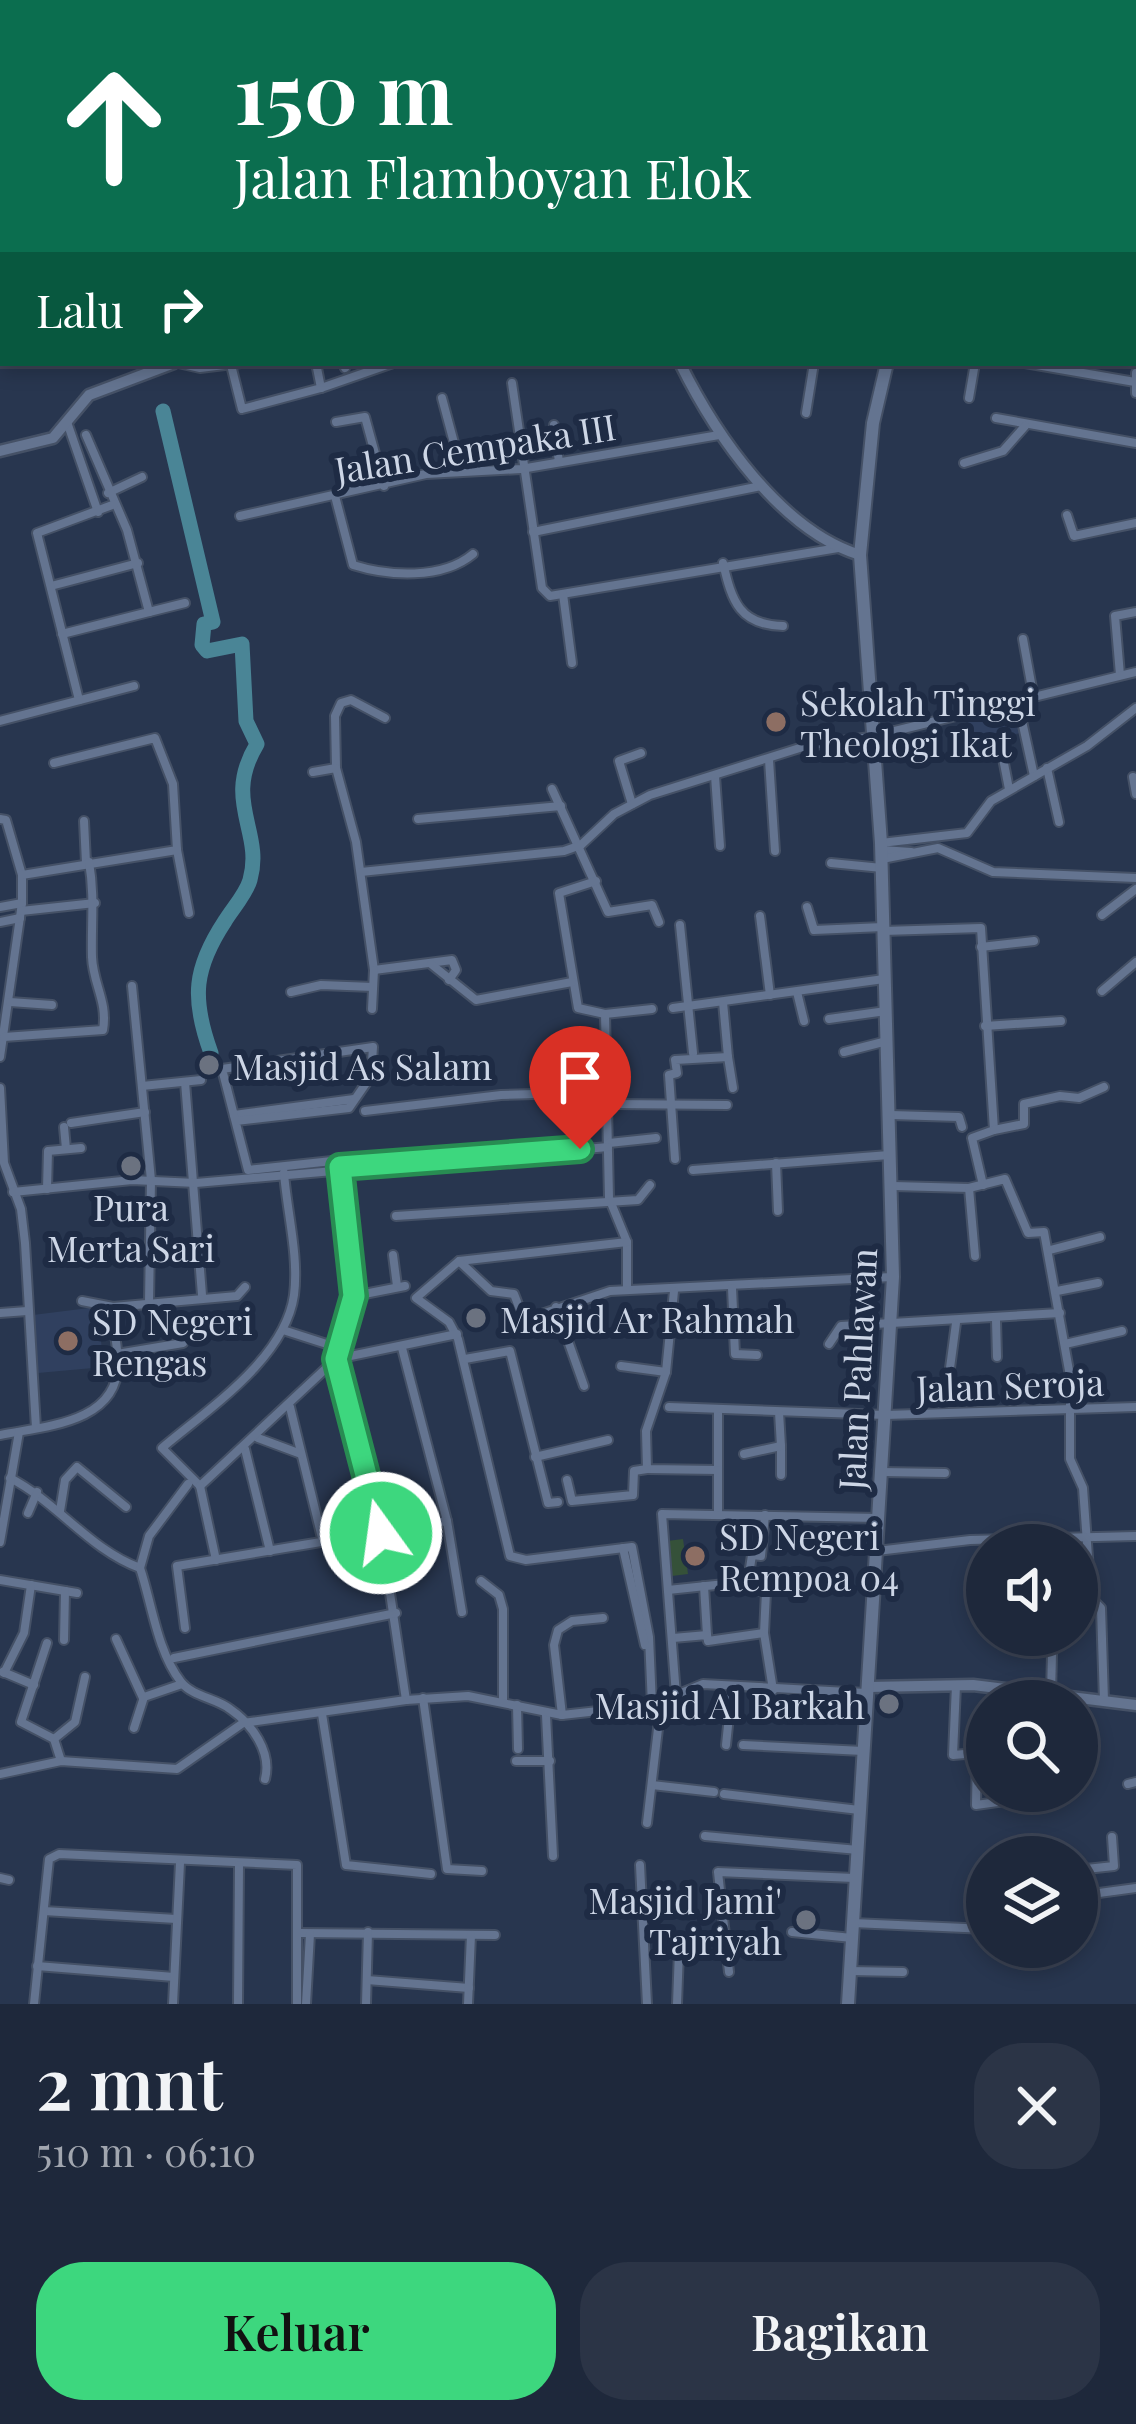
<!DOCTYPE html>
<html lang="id">
<meta charset="utf-8">
<style>
:root{--surface:#1e283b;--page:#2b3446;--text:#f1f3f6;--muted:#a1a6af;--line:#3c4455;--accent:#3dd77e}
body{margin:0;font-family:"Playfair Display",serif;background:var(--page);color:var(--text);height:100vh;display:flex;flex-direction:column;font-size:45px;white-space:nowrap}
*{box-sizing:border-box;margin:0}
p{font-size:39px;color:var(--muted)}
.icon{flex:none;width:66px;height:66px;fill:none;stroke:currentColor;stroke-width:2;stroke-linecap:round;stroke-linejoin:round}
.map{position:relative;height:2004px;overflow:hidden}
.drawer{display:flex;flex-direction:column;background:var(--surface);flex:1}
.drawer>*{flex:none}
.guide{position:absolute;left:0px;top:0px;width:1137px;height:366px;box-shadow:0 6px 18px #0003,0 0 0 3px var(--line);background:#0b6e4f;color:#fff;overflow:hidden}
.fabs{position:absolute;left:966px;top:1524px;display:grid;gap:24px}
.fabs a{display:grid;place-items:center;width:132px;height:132px;border-radius:50%;background:var(--surface);box-shadow:0 6px 18px #0003,0 0 0 3px var(--line);font-size:60px}
.pin{position:absolute;display:grid;place-items:center;width:102px;height:102px;color:#fff;margin:-123px -51px;border-radius:50% 50% 50% 0;rotate:-45deg;box-shadow:0 0 12px #0007}
.pin .icon{rotate:45deg}
.me{position:absolute;width:132px;margin:-66px;rotate:346deg;stroke-linejoin:round;filter:drop-shadow(0 0 9px #0008)}
.turn{display:flex;align-items:center;gap:42px;height:252px;padding:0 36px;font-size:54px}
.turn .icon{width:156px;height:156px;stroke-width:2.5}
.turn b{display:block;font-size:84px;line-height:102px}
.then{display:flex;align-items:center;height:114px;padding:0 36px;background:#0003;gap:24px;font-size:45px}
.round{display:grid;place-items:center;flex:none;width:126px;height:126px;border-radius:48px;background:var(--page)}
.summary{display:flex;align-items:center;justify-content:space-between;height:204px;padding:0 36px}
h1{font-size:72px;font-weight:600;line-height:90px}
.action{display:flex;gap:24px;margin-top:auto;padding:24px 36px}
.action a{flex:1;height:138px;border-radius:48px;background:var(--accent);color:#111;font-size:48px;font-weight:600;line-height:138px;text-align:center}
.action a+a{background:var(--page);color:var(--text)}
.map>svg:first-child{display:block}
</style>
<div class="map">
<svg width="1136" height="2004" viewBox="0 0 1136 2004">
<rect width="100%" height="100%" fill="#28364f"/>
<g fill="#30405f">
<path d="M1017,701L1024,732L973,744L966,713Z"/>
<path d="M97,1307L104,1367L38,1373L33,1315Z"/>
</g>
<path fill="#355139" d="M683,1539L688,1574L672,1576L667,1541Z"/>
<g fill="none" stroke-linecap="round" stroke-linejoin="round">
<g stroke="#4a8596" stroke-width="15">
<path d="M0,221L3,228"/>
<path d="M163,411L213,622L204,624L202,645L207,651L242,644L246,721L257,744C222,802 264,831 250,880C246,894 233,908 225,921C194,968 191,998 211,1053"/>
</g>
<defs>
<g id="minor">
<path d="M432,0V3"/>
<path d="M699,0L711,3"/>
<path d="M1124,0V3"/>
<path d="M212,3L224,0"/>
<path d="M628,3V0"/>
<path d="M691,3L692,0"/>
<path d="M811,3L812,0"/>
<path d="M1134,38L1136,45"/>
<path d="M1134,97H1136"/>
<path d="M0,185L3,191"/>
<path d="M1134,195L1136,196"/>
<path d="M1134,307L1136,308"/>
<path d="M0,326L3,325"/>
<path d="M178,363L200,368L241,363"/>
<path d="M343,363L345,368"/>
<path d="M1025,363L1135,382"/>
<path d="M231,365L242,409L321,388L316,363"/>
<path d="M1136,373V393"/>
<path d="M512,383L542,588L550,596L838,548"/>
<path d="M321,388L393,363"/>
<path d="M442,398L461,469"/>
<path d="M969,398L975,363"/>
<path d="M806,413L814,363"/>
<path d="M996,418L1136,443"/>
<path d="M67,422L98,512"/>
<path d="M336,422L365,417L384,486"/>
<path d="M554,425L559,462"/>
<path d="M964,463L1003,451L1025,426"/>
<path d="M108,493L142,477"/>
<path d="M335,496L353,565C388,576 442,580 473,554"/>
<path d="M1067,515L1074,536L1136,523"/>
<path d="M240,516L426,474L521,469L719,435"/>
<path d="M533,532L761,486"/>
<path d="M723,563C732,602 740,625 783,626"/>
<path d="M51,586L138,563"/>
<path d="M563,594L572,663"/>
<path d="M149,612L185,603"/>
<path d="M62,634L149,612L127,530L86,435"/>
<path d="M1023,639L1033,694"/>
<path d="M1120,675L1115,616L1136,612"/>
<path d="M1017,698L1034,776"/>
<path d="M79,700L37,533L115,504"/>
<path d="M0,721L134,686"/>
<path d="M999,738L1009,789"/>
<path d="M769,760L775,851"/>
<path d="M336,768L335,716L341,703L351,700L385,718"/>
<path d="M1047,768L1059,822"/>
<path d="M313,772L336,768L356,842L374,970L452,960L456,970L449,980"/>
<path d="M715,776L720,846"/>
<path d="M1133,777L1136,794"/>
<path d="M552,789L608,912L652,905L659,922"/>
<path d="M632,804L619,761L641,753"/>
<path d="M0,819L6,820L22,875V903L0,1057"/>
<path d="M418,819L561,806"/>
<path d="M84,821L86,863"/>
<path d="M881,843L967,833L991,801L1087,746L1136,708"/>
<path d="M177,850L189,913"/>
<path d="M882,850L911,852"/>
<path d="M882,859L938,848L993,872L1136,878"/>
<path d="M831,863L882,868"/>
<path d="M361,872L564,851L581,845L614,814L650,795L806,746L870,737L1136,672"/>
<path d="M22,875L177,850L173,784L155,738L54,763"/>
<path d="M596,881L559,893L578,1008L605,1014L652,1009"/>
<path d="M0,907L22,903"/>
<path d="M807,907L814,930L883,927"/>
<path d="M21,911L95,903"/>
<path d="M1102,915L1136,889"/>
<path d="M760,916L770,995"/>
<path d="M0,922L20,918"/>
<path d="M680,925L693,1053"/>
<path d="M883,931L981,928L994,1130L972,1138L983,1185"/>
<path d="M981,947L1034,941"/>
<path d="M431,964L476,1000L572,982"/>
<path d="M132,986L151,1180L149,1302"/>
<path d="M1102,991L1136,962"/>
<path d="M291,992L321,985L373,987"/>
<path d="M797,992L804,1021"/>
<path d="M10,1002L52,1005"/>
<path d="M673,1008L884,979"/>
<path d="M372,1009L374,970"/>
<path d="M605,1014L609,1198L627,1242V1289"/>
<path d="M829,1019L886,1011"/>
<path d="M985,1026L1061,1021"/>
<path d="M4,1037L103,1030C108,1002 93,984 92,957C91,924 95,896 89,862"/>
<path d="M844,1052L887,1041"/>
<path d="M728,1057L733,1088"/>
<path d="M185,1082L202,1295"/>
<path d="M142,1086L201,1080"/>
<path d="M0,1088L4,1163L21,1209L25,1243L36,1428"/>
<path d="M610,1104L727,1105"/>
<path d="M365,1111L501,1095L609,1092"/>
<path d="M234,1115L354,1099"/>
<path d="M891,1115L959,1117L962,1127"/>
<path d="M236,1121L349,1108L371,1076L373,1047L222,1069L248,1170L332,1161L339,1165"/>
<path d="M71,1123L145,1112"/>
<path d="M64,1127L66,1149"/>
<path d="M994,1130L1024,1124V1104L1060,1096L1079,1098L1104,1087"/>
<path d="M609,1143L656,1138"/>
<path d="M675,1159L669,1075L677,1073L675,1060L728,1057L723,1002"/>
<path d="M776,1163L778,1211"/>
<path d="M340,1167L354,1296L336,1359L381,1533L406,1700"/>
<path d="M693,1170L889,1155"/>
<path d="M893,1186L969,1188L1005,1179L1028,1233L1044,1232L1070,1376V1459L1083,1488L1091,1598L1101,1608L1104,1701"/>
<path d="M969,1188L975,1256"/>
<path d="M47,1189L48,1151L81,1148"/>
<path d="M13,1192L132,1180L196,1183L608,1147"/>
<path d="M396,1216L638,1200L650,1185"/>
<path d="M627,1242L459,1261L416,1298L449,1322L458,1339L510,1556L526,1560L632,1547L649,1637L652,1705"/>
<path d="M1050,1250L1100,1237"/>
<path d="M393,1255L397,1286"/>
<path d="M459,1261L491,1291L514,1294L524,1320L610,1291L892,1277"/>
<path d="M732,1288L735,1354L757,1355"/>
<path d="M674,1291L666,1372L646,1431L647,1469L718,1470V1409"/>
<path d="M1057,1291L1098,1283"/>
<path d="M354,1296L405,1286"/>
<path d="M82,1301L113,1307L237,1296L245,1287"/>
<path d="M556,1307L584,1386"/>
<path d="M0,1313L27,1311"/>
<path d="M996,1320L997,1357"/>
<path d="M283,1330L336,1347"/>
<path d="M829,1344L841,1326L1060,1313"/>
<path d="M1065,1344L1122,1331"/>
<path d="M402,1348L447,1521L462,1612"/>
<path d="M117,1354L183,1343"/>
<path d="M336,1359L457,1334"/>
<path d="M465,1359L510,1351L548,1503L558,1502"/>
<path d="M621,1366L666,1372"/>
<path d="M950,1368L956,1323"/>
<path d="M290,1407L323,1542"/>
<path d="M669,1407L886,1415L1136,1407"/>
<path d="M0,1435C46,1426 117,1423 118,1364C118,1345 112,1326 113,1307"/>
<path d="M258,1438L301,1454"/>
<path d="M781,1446V1475"/>
<path d="M245,1449L270,1551"/>
<path d="M744,1454L781,1446L779,1412"/>
<path d="M535,1457L608,1440"/>
<path d="M718,1470V1513"/>
<path d="M882,1472L945,1473"/>
<path d="M10,1478C57,1502 90,1550 140,1568C152,1604 157,1651 181,1682C193,1697 216,1698 230,1709C252,1724 272,1752 265,1779"/>
<path d="M567,1480L572,1501L633,1495L634,1471L647,1469"/>
<path d="M200,1486L162,1448C208,1409 285,1359 294,1295C299,1256 287,1212 284,1173"/>
<path d="M200,1486L336,1359"/>
<path d="M200,1486L216,1560"/>
<path d="M60,1511L65,1480L77,1467L126,1507"/>
<path d="M28,1513L37,1492"/>
<path d="M0,1542L19,1432"/>
<path d="M623,1548L645,1645"/>
<path d="M877,1551L970,1540L1136,1536"/>
<path d="M140,1568L149,1536L188,1484"/>
<path d="M0,1580L77,1593"/>
<path d="M481,1581L499,1595L503,1609V1702"/>
<path d="M704,1586L707,1635"/>
<path d="M747,1588L752,1555L761,1556L765,1515"/>
<path d="M668,1590L725,1584L766,1592L764,1633L773,1690"/>
<path d="M185,1628L177,1566L447,1521"/>
<path d="M673,1638L707,1635L708,1641L764,1633"/>
<path d="M116,1639L143,1698"/>
<path d="M64,1640L65,1591"/>
<path d="M47,1643L21,1722L54,1739L61,1761"/>
<path d="M174,1658L396,1613"/>
<path d="M3,1672L34,1685"/>
<path d="M4,1673L24,1633L31,1585"/>
<path d="M956,1685L953,1755L977,1753"/>
<path d="M1051,1694L1052,1654"/>
<path d="M676,1695L662,1514L878,1518"/>
<path d="M423,1698L447,1869L482,1871"/>
<path d="M517,1705L518,1749"/>
<path d="M322,1714L346,1865L431,1874"/>
<path d="M546,1715L553,1856"/>
<path d="M562,1715L554,1645L558,1630L572,1621L603,1618"/>
<path d="M134,1728L144,1697L182,1684"/>
<path d="M54,1739L75,1722L85,1677"/>
<path d="M726,1745L732,1687"/>
<path d="M743,1745L863,1751"/>
<path d="M987,1752L977,1753L976,1805L1027,1798V1791"/>
<path d="M516,1761H550"/>
<path d="M0,1774L61,1761L177,1769L243,1723L406,1700L468,1696L562,1715L652,1705L703,1684L866,1693"/>
<path d="M1128,1784L1136,1782"/>
<path d="M652,1785L714,1792"/>
<path d="M724,1794L859,1810"/>
<path d="M647,1823L661,1703"/>
<path d="M705,1836L858,1850"/>
<path d="M640,1865L647,2004"/>
<path d="M1077,1870L1114,1866L1112,1837"/>
<path d="M0,1878L9,1880"/>
<path d="M1077,1896L1136,1888"/>
<path d="M44,1911L176,1919"/>
<path d="M853,1923L987,1929"/>
<path d="M792,1932L852,1938"/>
<path d="M300,1933L495,1935"/>
<path d="M37,1966L174,1977"/>
<path d="M850,1971L903,1972"/>
<path d="M729,1972L718,1872L854,1878"/>
<path d="M367,1980L469,1988"/>
<path d="M34,2004L49,1859L59,1854L297,1865V2004"/>
<path d="M173,2004L180,1863"/>
<path d="M238,2004L239,1865"/>
<path d="M306,2004L310,1934"/>
<path d="M366,2004L368,1932"/>
<path d="M468,2004L471,1935"/>
<path d="M677,2004L679,1951"/>
</g>
<g id="tertiary">
<path d="M91,0V3"/>
<path d="M0,276L3,278"/>
<path d="M0,287L3,289"/>
<path d="M680,363C715,434 780,530 860,555"/>
<path d="M0,451L53,438L89,395L174,363"/>
<path d="M868,1687L973,1685L1136,1705"/>
</g>
<g id="secondary">
<path d="M966,3L967,0"/>
<path d="M848,2004L893,1277L881,843L860,555L873,423L887,363"/>
</g>
</defs>
<use href="#minor" stroke="#455166" stroke-width="12"/>
<use href="#tertiary" stroke="#455166" stroke-width="15"/>
<use href="#secondary" stroke="#455166" stroke-width="16"/>
<use href="#minor" stroke="#647490" stroke-width="8"/>
<use href="#tertiary" stroke="#647490" stroke-width="10"/>
<use href="#secondary" stroke="#647490" stroke-width="12"/>
</g>
<g fill="none" stroke-linecap="round" stroke-linejoin="round">
<defs>
<path id="route" d="M381,1533L336,1359L354,1296L340,1167L580,1149"/>
</defs>
<use href="#route" stroke="#288c52" stroke-width="30"/>
<use href="#route" stroke="#3dd77e" stroke-width="21"/>
</g>
<g fill="#8d6e63" stroke="#1e2b44" stroke-width="4.5">
<circle cx="776" cy="722" r="12"/>
<circle cx="68" cy="1341" r="12"/>
<circle cx="695" cy="1556" r="12"/>
</g>
<g fill="#6b7280" stroke="#1e2b44" stroke-width="4.5">
<circle cx="209" cy="1065" r="12"/>
<circle cx="131" cy="1166" r="12"/>
<circle cx="476" cy="1318" r="12"/>
<circle cx="889" cy="1704" r="12"/>
<circle cx="806" cy="1920" r="12"/>
</g>
<g text-anchor="middle" dominant-baseline="central" stroke-width="12" stroke-linejoin="round" paint-order="stroke">
<g font-size="36" fill="#cdd6e6" stroke="#1e2b44">
<text transform="translate(475 447) rotate(-9)">Jalan Cempaka III</text>
<text transform="translate(856 1369) rotate(-87)">Jalan Pahlawan</text>
<text transform="translate(1010 1384) rotate(-2)">Jalan Seroja</text>
</g>
<g font-size="36" fill="#cdd6e6" stroke="#1e2b44" text-anchor="start">
<text x="800" y="701">Sekolah Tinggi<tspan x="800" dy="41">Theologi Ikat</tspan></text>
<text x="233" y="1065">Masjid As Salam</text>
<text x="131" y="1206" text-anchor="middle">Pura<tspan x="131" dy="41">Merta Sari</tspan></text>
<text x="500" y="1318">Masjid Ar Rahmah</text>
<text x="92" y="1320">SD Negeri<tspan x="92" dy="41">Rengas</tspan></text>
<text x="719" y="1535">SD Negeri<tspan x="719" dy="41">Rempoa 04</tspan></text>
<text x="865" y="1704" text-anchor="end">Masjid Al Barkah</text>
<text x="782" y="1899" text-anchor="end">Masjid Jami'<tspan x="782" dy="41">Tajriyah</tspan></text>
</g>
</g>
</svg>
<div class="fabs">
<a><svg class="icon" aria-label="sound" viewBox="0 0 24 24"><path d="M4 9h4l5-4v14l-5-4H4zM17 9q2 3 0 6"/></svg></a>
<a><svg class="icon" aria-label="search" viewBox="0 0 24 24"><circle cx="10" cy="10" r="6"/><path d="M15 15l6 6"/></svg></a>
<a><svg class="icon" aria-label="layers" viewBox="0 0 24 24"><path d="M12 4l9 5-9 5-9-5zM3 14l9 5 9-5"/></svg></a>
</div>
<div class="pin" style="left:580px;top:1149px;background:#d93025"><svg class="icon" aria-label="arrive" viewBox="0 0 24 24"><path d="M6 21V4h12l-3 4 3 4H6"/></svg></div>
<svg class="me" style="left:381px;top:1533px" viewBox="-20 -20 40 40"><circle r="17" fill="#3dd77e" stroke="#fff" stroke-width="3"/><path d="M0-11L8 9 0 5-8 9z" fill="#fff"/></svg>
<div class="guide">
<div class="turn"><svg class="icon" aria-label="ahead" viewBox="0 0 24 24"><path d="M12 20V5M6 11l6-6 6 6"/></svg><div><b>150 m</b>Jalan Flamboyan Elok</div></div>
<div class="then">Lalu<svg class="icon" aria-label="right" viewBox="0 0 24 24"><path d="M7 20v-9h11M14 6l5 5-5 5"/></svg></div>
</div>
</div>
<section class="drawer">
<div class="summary"><div><h1>2 mnt</h1><p>510 m · 06:10</p></div><a class="round"><svg class="icon" aria-label="close" viewBox="0 0 24 24"><path d="M6 6l12 12M18 6L6 18"/></svg></a></div>
<div class="action"><a>Keluar</a><a>Bagikan</a></div>
</section>
